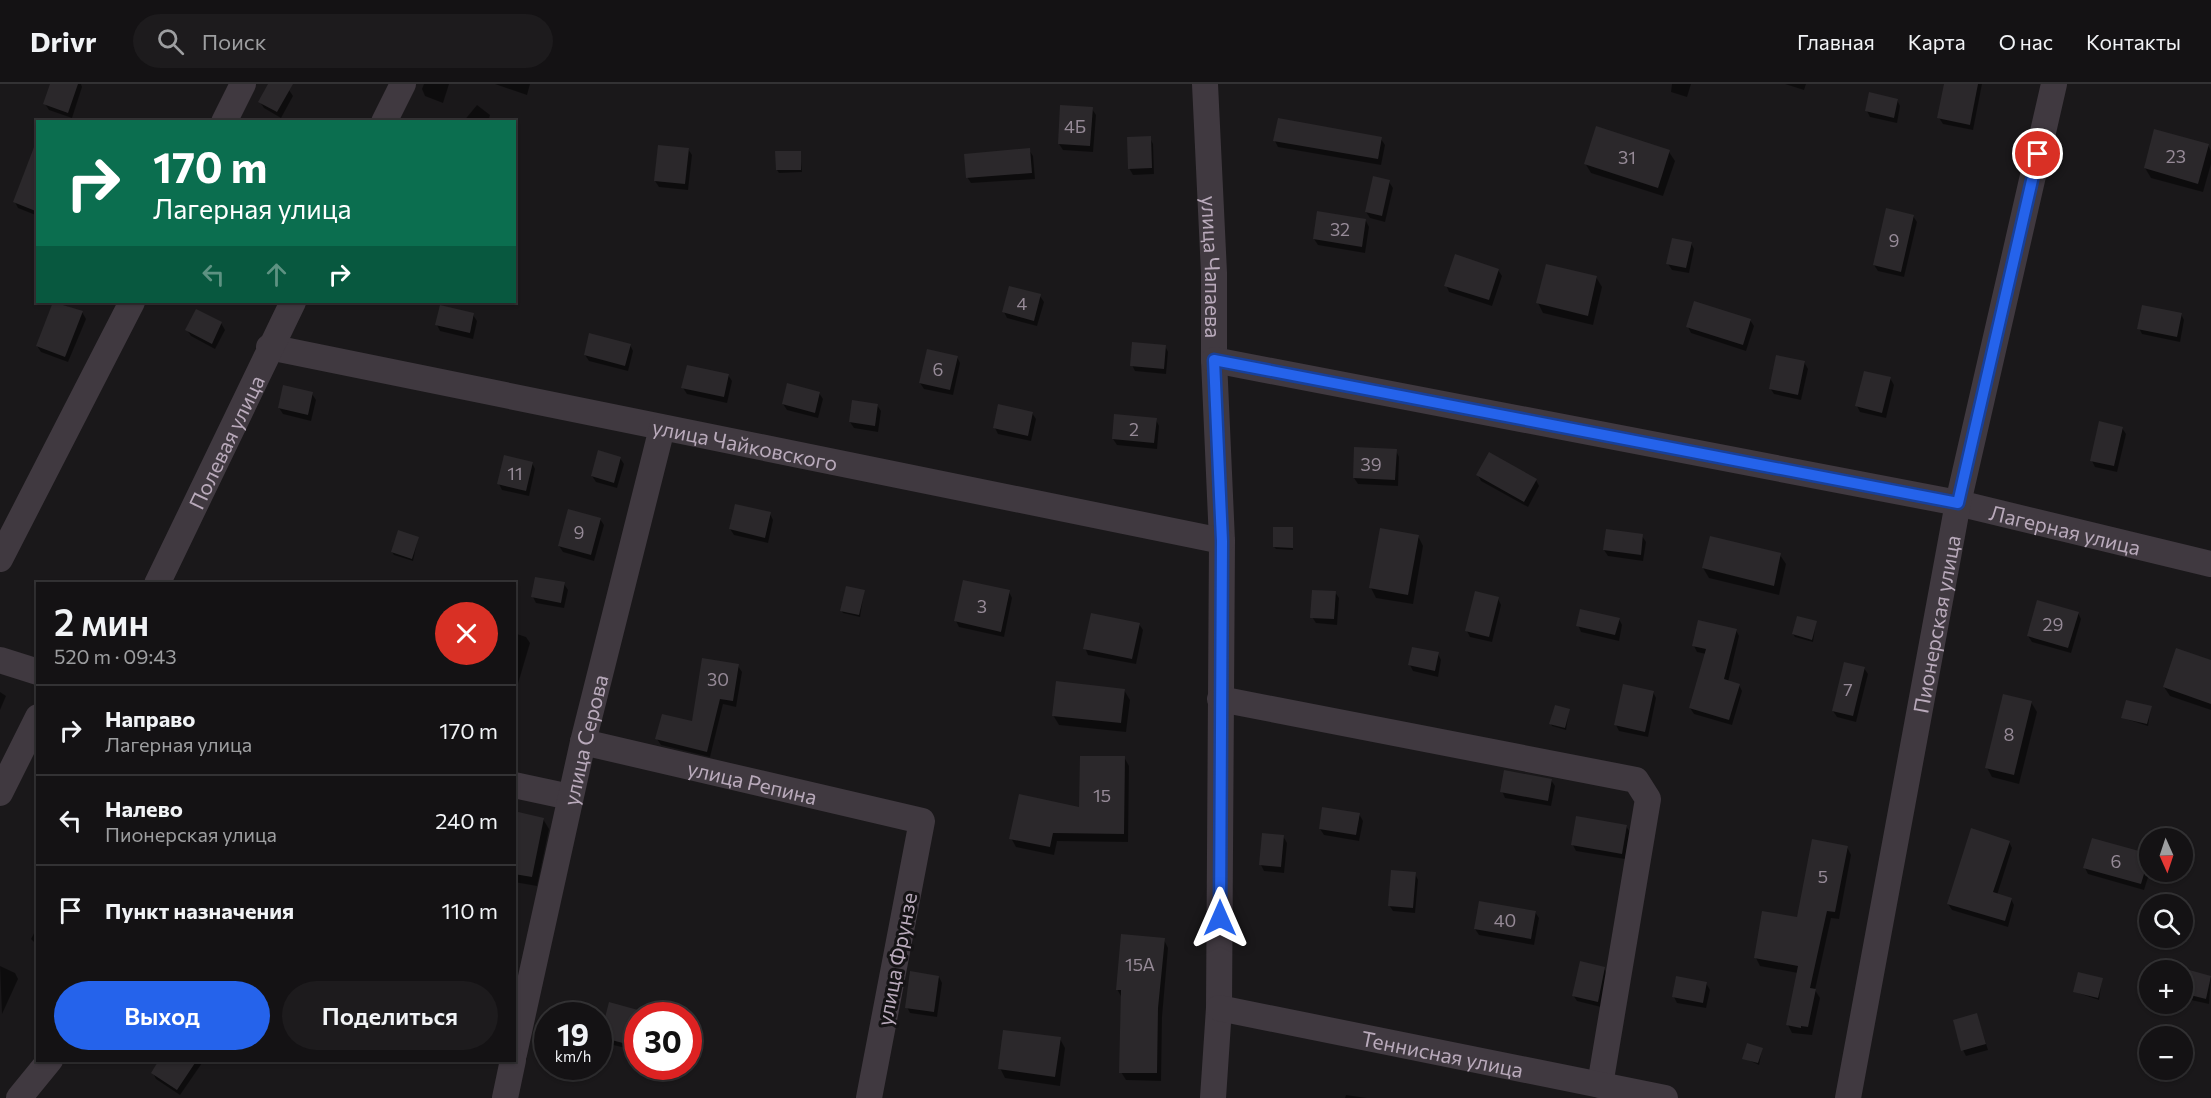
<!DOCTYPE html>
<html lang="ru">
<meta charset="utf-8">
<style>
:root{--surface:#141214;--page:#1d1b1d;--text:#f1f3f6;--muted:#9d9ea0;--line:#333234;--accent:#2563eb}
body{margin:0;font-family:Commissioner,sans-serif;background:var(--page);color:var(--text);height:100vh;display:flex;flex-direction:column;font-size:22px;white-space:nowrap}
*{box-sizing:border-box;margin:0}
p{font-size:20px;color:var(--muted)}
.icon{flex:none;width:33px;height:33px;fill:none;stroke:currentColor;stroke-width:2;stroke-linecap:round;stroke-linejoin:round}
.map{position:relative;flex:1;overflow:hidden}
.side{position:absolute;left:36px;top:498px;width:480px;height:480px;display:flex;flex-direction:column;background:var(--surface);border-radius:0px;box-shadow:0 2px 4px #0004,0 0 0 2px var(--line)}
.side>*{flex:none}
.guide{position:absolute;left:36px;top:36px;width:480px;height:183px;border-radius:0px;box-shadow:0 2px 4px #0004,0 0 0 2px var(--line);background:#0b6e4f;color:#fff;overflow:hidden}
.needle{width:39px;rotate:177deg}
.tools{position:absolute;left:2139px;top:744px;display:grid;gap:12px}
.tools a{display:grid;place-items:center;width:54px;height:54px;border-radius:50%;background:var(--surface);box-shadow:0 2px 4px #0004,0 0 0 2px var(--line);font-size:30px}
.speed{position:absolute;left:534px;top:918px;display:flex;gap:12px;font-size:30px;font-weight:700;text-align:center}
.speed>*{display:grid;place-content:center;width:78px;height:78px;border-radius:50%;background:var(--surface);box-shadow:0 2px 4px #0004,0 0 0 2px var(--line);line-height:1}
.speed small{font-size:15px;font-weight:400}
.speed .limit{border:9px solid #d22;background:#fff;color:#111}
.pin{position:absolute;display:grid;place-items:center;width:51px;height:51px;color:#fff;margin:-26px;border:3px solid #fff;border-radius:50%;box-shadow:0 2px 6px #0007}
.me{position:absolute;width:66px;margin:-33px;rotate:0deg;stroke-linejoin:round;filter:drop-shadow(0 0 4px #0008)}
.turn{display:flex;align-items:center;gap:21px;height:126px;padding:0 18px;font-size:27px}
.turn .icon{width:78px;height:78px;stroke-width:2.5}
.turn b{display:block;font-size:42px;line-height:51px}
.lanes{display:flex;align-items:center;height:57px;padding:0 18px;background:#0003;justify-content:center;gap:30px;direction:ltr}
.lanes .off{opacity:.35}
.round{display:grid;place-items:center;flex:none;width:63px;height:63px;border-radius:32px;background:var(--page)}
.overview{display:flex;align-items:center;justify-content:space-between;height:102px;padding:0 18px}
h1{font-size:36px;font-weight:600;line-height:45px}
.action{display:flex;gap:12px;margin-top:auto;padding:12px 18px}
.action a{flex:1;height:69px;border-radius:36px;background:var(--accent);color:#fff;font-size:24px;font-weight:600;line-height:69px;text-align:center}
.action a+a{background:var(--page);color:var(--text)}
ul{padding:0;list-style:none}
li{display:flex;align-items:center;gap:18px;height:90px;padding:0 18px;border-top:2px solid var(--line)}
li div{flex:1}
li b{display:block;font-size:22px}
li em{font-style:normal}
header{display:flex;align-items:center;gap:36px;box-sizing:border-box;height:84px;padding:0 30px;background:var(--surface);border-bottom:2px solid var(--line)}
header strong{font-size:28px}
nav{display:flex;gap:33px;margin-inline-start:auto;font-size:21px}
.search{width:420px;height:54px;background:var(--page);display:flex;align-items:center;gap:15px;box-sizing:border-box;padding:0 21px;border-radius:33px;color:var(--muted);font-size:22px}
.map>svg:first-child{display:block}
</style>
<header>
<strong>Drivr</strong>
<div class="search"><svg class="icon" aria-label="search" viewBox="0 0 24 24"><circle cx="10" cy="10" r="6"/><path d="M15 15l6 6"/></svg>Поиск</div>
<nav><a>Главная</a><a>Карта</a><a>О нас</a><a>Контакты</a></nav>
</header>
<div class="map">
<svg width="2211" height="1014" viewBox="0 0 2211 1014">
<rect width="100%" height="100%" fill="#1a181a"/>
<g fill="#0007">
<path d="M52,0H81L82,3L72,34L49,26L45,20Z"/>
<path d="M270,0H279L289,6L293,12L281,34L264,24L260,18Z"/>
<path d="M424,0H449L443,19L425,12L422,5Z"/>
<path d="M495,0H530L527,11Z"/>
<path d="M1672,0H1691L1687,13L1671,8Z"/>
<path d="M1785,0H1806L1804,6Z"/>
<path d="M1946,0H1982L1973,46L1943,40L1939,34Z"/>
<path d="M1897,16L1900,22L1897,39L1870,33L1867,27Z"/>
<path d="M477,21L490,31L488,38H463Z"/>
<path d="M1092,25L1096,31L1093,68L1063,66L1059,60Z"/>
<path d="M1150,54L1153,60L1154,90L1133,91L1129,84Z"/>
<path d="M1381,55L1385,61L1381,81L1278,63L1275,57Z"/>
<path d="M2208,61L2211,67V80L2203,108L2151,94L2145,84Z"/>
<path d="M688,65L692,71L688,106L659,103L655,97Z"/>
<path d="M1029,66L1033,72L1035,95L971,99L967,93Z"/>
<path d="M1669,68L1675,77L1663,112L1591,89L1585,79Z"/>
<path d="M800,69L802,88L779,89L777,86Z"/>
<path d="M38,82V132L18,124L15,118Z"/>
<path d="M1389,98L1393,104L1385,138L1370,134L1366,128Z"/>
<path d="M1913,132L1917,138L1904,193L1878,187L1874,181Z"/>
<path d="M1366,137L1369,143L1365,169L1318,161L1314,155Z"/>
<path d="M1691,159L1694,165L1689,189L1672,186L1668,180Z"/>
<path d="M1498,186L1502,192L1492,222L1449,208L1446,201Z"/>
<path d="M1596,193L1602,203L1593,241L1543,229L1538,219Z"/>
<path d="M1040,212L1044,218L1037,242L1007,234L1004,228Z"/>
<path d="M55,218L82,228L86,235L68,278L41,268L37,262Z"/>
<path d="M2181,230L2184,236L2180,258L2142,250L2139,244Z"/>
<path d="M473,231L477,237L473,255L440,247L437,241Z"/>
<path d="M1750,236L1754,242L1746,267L1691,249L1688,243Z"/>
<path d="M221,239L225,246L215,265L191,252L187,246Z"/>
<path d="M630,261L633,267L628,287L589,277L585,271Z"/>
<path d="M1165,262L1168,268L1166,290L1135,287L1132,281Z"/>
<path d="M957,273L960,279L953,311L924,305L920,299Z"/>
<path d="M1804,278L1808,285L1801,316L1774,310L1770,304Z"/>
<path d="M728,291L732,297L727,319L687,310L683,304Z"/>
<path d="M1890,294L1894,301L1886,334L1860,328L1857,322Z"/>
<path d="M819,309L823,315L818,334L787,326L783,320Z"/>
<path d="M312,310L316,316L311,337L283,330L279,324Z"/>
<path d="M877,321L881,327L878,348L854,344L850,338Z"/>
<path d="M1032,329L1036,335L1031,357L998,350L995,344Z"/>
<path d="M1156,336L1159,342L1157,365L1117,361L1113,355Z"/>
<path d="M2122,344L2126,350L2117,388L2095,383L2092,377Z"/>
<path d="M1396,367L1399,373L1398,402L1358,400L1354,394Z"/>
<path d="M620,374L624,380L617,404L596,398L592,392Z"/>
<path d="M532,379L535,385L529,412L502,406L499,400Z"/>
<path d="M1478,391L1536,396L1539,402L1528,423L1481,397Z"/>
<path d="M770,430L773,436L768,459L734,451L730,445Z"/>
<path d="M600,435L604,441L594,477L563,468L559,462Z"/>
<path d="M1292,445L1293,466L1276,465L1274,463Z"/>
<path d="M1418,452L1423,462L1413,520L1376,514L1371,504Z"/>
<path d="M1642,452L1646,458L1643,477L1608,472L1604,466Z"/>
<path d="M418,454L413,477L394,471L392,468Z"/>
<path d="M1780,471L1786,480L1779,511L1709,494L1703,484Z"/>
<path d="M564,500L568,506L564,524L536,519L533,513Z"/>
<path d="M864,508L860,533L843,529L841,526Z"/>
<path d="M1009,508L1012,514L1004,553L959,543L956,537Z"/>
<path d="M1335,508L1339,514L1337,541L1316,539L1312,533Z"/>
<path d="M1498,515L1501,521L1492,558L1470,553L1467,547Z"/>
<path d="M2078,529L2081,535L2071,569L2032,558L2028,552Z"/>
<path d="M1619,535L1622,541L1619,557L1581,548L1578,541Z"/>
<path d="M1816,538L1813,558L1795,553L1793,550Z"/>
<path d="M1139,540L1143,546L1136,580L1088,571L1085,564Z"/>
<path d="M1736,546L1739,552L1728,598L1739,601L1742,607L1732,641L1694,630L1690,624L1706,570L1697,568L1694,562Z"/>
<path d="M514,549L526,553L530,559L514,613Z"/>
<path d="M1438,570L1441,576L1438,593L1413,587L1410,581Z"/>
<path d="M2211,577V626L2170,612L2164,603Z"/>
<path d="M738,582L742,588L736,623L723,620L710,673L661,661L657,655L693,639Z"/>
<path d="M1864,584L1868,590L1856,638L1837,633L1833,627Z"/>
<path d="M1124,606L1130,616L1126,648L1059,641L1053,631Z"/>
<path d="M0,608L6,612L0,626Z"/>
<path d="M1653,608L1656,614L1648,653L1619,647L1616,641Z"/>
<path d="M2031,618L2037,628L2019,700L1992,693L1987,684Z"/>
<path d="M2151,623L2148,642L2123,634Z"/>
<path d="M1569,627L1566,646L1552,642L1551,640Z"/>
<path d="M1124,673L1129,682L1128,758L1057,757L1054,771L1016,763L1011,754L1081,725Z"/>
<path d="M1551,696L1555,702L1551,722L1505,714L1502,707Z"/>
<path d="M514,729L543,735L549,745L537,802L514,798Z"/>
<path d="M1359,730L1363,737L1359,757L1324,751L1320,745Z"/>
<path d="M1626,742L1630,748L1625,775L1576,767L1573,761Z"/>
<path d="M1283,752L1287,759L1284,789L1264,787L1261,781Z"/>
<path d="M2009,758L2012,764L1997,811L2011,815L2014,821L2008,843L1952,826L1948,820Z"/>
<path d="M1847,763L1851,771L1839,835L1831,834L1815,906L1820,914L1812,951L1792,949L1788,941L1798,889L1760,882L1756,874L1798,834Z"/>
<path d="M2149,772L2150,787L2144,806L2088,790L2085,784Z"/>
<path d="M1415,790L1418,796L1415,829L1393,827L1389,821Z"/>
<path d="M1535,828L1539,834L1534,861L1479,851L1475,845Z"/>
<path d="M38,842V862L31,855Z"/>
<path d="M1164,856L1168,864L1162,933L1161,997L1126,996L1121,988L1122,914L1117,905Z"/>
<path d="M0,882L15,889L18,895L2,930Z"/>
<path d="M1604,884L1607,891L1601,923L1577,917L1573,911Z"/>
<path d="M2183,886L2211,893L2209,920L2182,914Z"/>
<path d="M939,893L942,899L937,933L910,929L907,923Z"/>
<path d="M2102,895L2099,916L2075,908Z"/>
<path d="M1706,899L1710,906L1706,924L1677,919L1674,913Z"/>
<path d="M610,920L655,932H638V967L605,959L602,953Z"/>
<path d="M1977,931L1988,966L1966,972L1963,966Z"/>
<path d="M1060,955L1065,964L1060,1002L1005,994L1000,984Z"/>
<path d="M1762,965L1759,981L1744,974Z"/>
<path d="M161,976H200L202,979L180,1011L156,995L153,989Z"/>
<path d="M476,976H489L488,980Z"/>
<path d="M1346,1011L1367,1014H1345Z"/>
</g>
<g fill="#2b282b">
<path d="M50,0H78L68,29L43,20Z"/>
<path d="M268,0H293L277,28L258,18Z"/>
<path d="M1944,0H1978L1970,41L1937,34Z"/>
<path d="M1869,8L1898,15L1894,34L1865,27Z"/>
<path d="M1060,21L1093,23L1090,62L1058,60Z"/>
<path d="M1278,34L1382,53L1378,75L1273,57Z"/>
<path d="M1596,42L1670,66L1658,104L1584,80Z"/>
<path d="M2154,45L2209,60L2198,100L2144,84Z"/>
<path d="M1151,52L1152,84L1128,85L1127,53Z"/>
<path d="M36,58L38,59V128L13,118Z"/>
<path d="M658,61L689,64L685,100L654,97Z"/>
<path d="M1030,64L1032,89L966,94L964,70Z"/>
<path d="M775,67H801V86H776Z"/>
<path d="M1373,92L1390,96L1382,132L1365,128Z"/>
<path d="M1886,124L1914,131L1901,188L1873,181Z"/>
<path d="M1317,127L1366,135L1362,163L1313,155Z"/>
<path d="M1672,154L1692,158L1686,184L1666,180Z"/>
<path d="M1455,170L1499,185L1489,216L1444,202Z"/>
<path d="M1546,180L1597,192L1588,232L1536,219Z"/>
<path d="M1009,202L1041,210L1034,237L1002,228Z"/>
<path d="M1694,217L1751,235L1743,261L1686,243Z"/>
<path d="M53,218L83,227L65,273L36,262Z"/>
<path d="M440,221L474,229L470,249L435,241Z"/>
<path d="M2142,221L2182,229L2177,253L2137,245Z"/>
<path d="M196,225L222,238L212,260L185,246Z"/>
<path d="M589,249L631,260L625,282L584,271Z"/>
<path d="M1132,258L1166,261L1164,285L1130,282Z"/>
<path d="M927,265L958,272L950,306L919,299Z"/>
<path d="M1776,271L1805,277L1798,311L1769,305Z"/>
<path d="M687,281L729,290L724,313L681,304Z"/>
<path d="M1864,287L1891,293L1882,329L1855,322Z"/>
<path d="M787,299L820,308L815,329L782,320Z"/>
<path d="M283,301L313,308L308,331L278,324Z"/>
<path d="M852,316L878,320L875,342L849,338Z"/>
<path d="M998,320L1033,328L1028,352L993,344Z"/>
<path d="M1114,330L1157,334L1154,359L1112,355Z"/>
<path d="M2099,337L2123,343L2114,382L2090,377Z"/>
<path d="M1354,363L1397,365L1395,396L1353,394Z"/>
<path d="M598,366L621,373L614,399L591,392Z"/>
<path d="M1489,368L1537,395L1524,418L1476,391Z"/>
<path d="M504,371L533,378L526,407L497,400Z"/>
<path d="M735,420L771,428L765,454L729,445Z"/>
<path d="M568,425L601,434L591,471L558,462Z"/>
<path d="M1273,443H1293V464L1273,463Z"/>
<path d="M1380,444L1419,451L1408,511L1369,504Z"/>
<path d="M1606,445L1643,450L1641,471L1603,466Z"/>
<path d="M398,446L419,453L412,475L391,468Z"/>
<path d="M1710,452L1781,469L1774,502L1702,484Z"/>
<path d="M535,493L565,498L561,519L531,513Z"/>
<path d="M963,496L1010,506L1001,548L954,537Z"/>
<path d="M846,502L865,506L859,531L840,527Z"/>
<path d="M1312,506L1336,507L1334,535L1310,534Z"/>
<path d="M1475,507L1499,513L1489,553L1465,547Z"/>
<path d="M2037,516L2079,528L2068,564L2027,552Z"/>
<path d="M1580,525L1620,534L1615,551L1576,542Z"/>
<path d="M1091,529L1140,539L1132,575L1083,565Z"/>
<path d="M1797,532L1817,537L1812,556L1792,550Z"/>
<path d="M1698,536L1737,545L1724,595L1740,600L1729,636L1689,624L1706,565L1692,562Z"/>
<path d="M1412,563L1439,568L1435,587L1408,581Z"/>
<path d="M2176,564L2211,576V620L2163,603Z"/>
<path d="M702,574L739,580L733,617L720,615L707,668L655,655L662,630L692,637Z"/>
<path d="M1844,578L1865,583L1853,632L1832,627Z"/>
<path d="M1056,597L1125,605L1121,639L1052,632Z"/>
<path d="M1623,600L1654,607L1645,648L1614,641Z"/>
<path d="M2003,610L2032,617L2014,691L1985,684Z"/>
<path d="M2126,616L2152,622L2147,640L2121,634Z"/>
<path d="M1555,621L1570,625L1565,644L1549,640Z"/>
<path d="M1080,672H1125L1124,750L1053,749L1050,763L1009,755L1019,710L1079,723Z"/>
<path d="M1504,686L1552,695L1548,717L1500,708Z"/>
<path d="M1322,723L1360,729L1356,751L1319,745Z"/>
<path d="M514,727L544,734L532,793L514,790Z"/>
<path d="M1576,732L1627,741L1622,770L1571,761Z"/>
<path d="M1971,744L2010,757L1993,808L2012,814L2005,837L1947,820Z"/>
<path d="M1262,749L1284,751L1281,783L1259,781Z"/>
<path d="M2092,754L2150,770L2141,800L2083,784Z"/>
<path d="M1812,755L1848,762L1835,828L1827,827L1810,904L1816,905L1808,943L1801,942V944L1786,941L1798,882L1754,874L1762,827L1797,833Z"/>
<path d="M1391,786L1416,788L1413,824L1388,822Z"/>
<path d="M1479,817L1536,827L1531,855L1474,845Z"/>
<path d="M1121,850L1165,854L1158,924L1157,989H1119L1121,906H1116Z"/>
<path d="M1580,877L1605,883L1598,918L1572,912Z"/>
<path d="M2182,884L2211,892L2206,915L2182,909Z"/>
<path d="M910,887L939,892L934,928L905,924Z"/>
<path d="M2078,888L2103,894L2098,914L2073,908Z"/>
<path d="M1676,892L1707,898L1703,919L1672,913Z"/>
<path d="M609,918L638,926V963L600,953Z"/>
<path d="M1977,929L1986,960L1961,967L1953,936Z"/>
<path d="M1003,946L1061,953L1055,993L998,985Z"/>
<path d="M1747,959L1763,964L1758,979L1742,975Z"/>
<path d="M159,976H197L177,1006L151,989Z"/>
</g>
<g fill="none" stroke-linecap="round" stroke-linejoin="round">
<g stroke="#403940" stroke-width="26">
<path id="s1" d="M1205,0L1214,189V276L1222,457L1219,924L1213,1014"/>
<path d="M224,38L243,0"/>
<path d="M384,38L403,0"/>
<path id="s2" d="M269,263L1222,457"/>
<path id="s3" d="M1214,276L1958,419L2211,480"/>
<path d="M0,475L132,218"/>
<path id="s4" d="M157,500L293,218"/>
<path d="M0,576L38,588"/>
<path d="M1220,615L1636,696L1648,715L1600,1001"/>
<path id="s5" d="M583,658L922,737L869,1014"/>
<path d="M514,701L570,713"/>
<path d="M0,709L38,633"/>
<path id="s6" d="M1219,924L1665,1014"/>
<path id="s7" d="M514,970L583,658L662,344"/>
<path d="M19,1014L50,976"/>
<path d="M505,1014L513,976"/>
<path id="s8" d="M1848,1014L1958,419L2054,0"/>
</g>
</g>
<g fill="none" stroke-linecap="round" stroke-linejoin="round">
<defs>
<path id="route" d="M1220,834L1222,457L1214,276L1958,419L2038,70"/>
</defs>
<use href="#route" stroke="#184099" stroke-width="15"/>
<use href="#route" stroke="#2563eb" stroke-width="10"/>
</g>
<g text-anchor="middle" dominant-baseline="central" stroke-width="6" stroke-linejoin="round" paint-order="stroke">
<g font-size="18" fill="#968a97">
<text x="1075" y="42">4Б</text>
<text x="2176" y="72">23</text>
<text x="1627" y="73">31</text>
<text x="1340" y="145">32</text>
<text x="1894" y="156">9</text>
<text x="1022" y="219">4</text>
<text x="938" y="285">6</text>
<text x="1134" y="345">2</text>
<text x="1371" y="380">39</text>
<text x="515" y="389">11</text>
<text x="579" y="448">9</text>
<text x="982" y="522">3</text>
<text x="2053" y="540">29</text>
<text x="718" y="595">30</text>
<text x="1848" y="605">7</text>
<text x="2009" y="650">8</text>
<text x="1102" y="711">15</text>
<text x="2116" y="777">6</text>
<text x="1823" y="792">5</text>
<text x="1505" y="836">40</text>
<text x="1140" y="880">15А</text>
</g>
<g font-size="21" fill="#b9aabb" stroke="#151315">
<text stroke="none"><textPath href="#s1" startOffset="183">улица Чапаева</textPath></text>
<text stroke="none"><textPath href="#s4" startOffset="158">Полевая улица</textPath></text>
<text stroke="none"><textPath href="#s2" startOffset="486">улица Чайковского</textPath></text>
<text stroke="none"><textPath href="#s3" startOffset="868">Лагерная улица</textPath></text>
<text stroke="none"><textPath href="#s8" startOffset="482">Пионерская улица</textPath></text>
<text stroke="none"><textPath href="#s7" startOffset="322">улица Серова</textPath></text>
<text stroke="none"><textPath href="#s5" startOffset="174">улица Репина</textPath></text>
<text transform="translate(896 875) rotate(-79)">улица Фрунзе</text>
<text stroke="none"><textPath href="#s6" startOffset="228">Теннисная улица</textPath></text>
</g>
</g>
</svg>
<div class="tools">
<a><svg class="needle" viewBox="-14 -14 28 28"><path d="M0-13l5 13h-10z" fill="#e53935"/><path d="M0 13l5-13h-10z" fill="#9d9ea0"/></svg></a>
<a><svg class="icon" aria-label="search" viewBox="0 0 24 24"><circle cx="10" cy="10" r="6"/><path d="M15 15l6 6"/></svg></a>
<a>+</a>
<a>−</a>
</div>
<div class="speed"><div>19<small>km/h</small></div><div class="limit">30</div></div>
<div class="pin" style="left:2038px;top:70px;background:#d93025"><svg class="icon" aria-label="arrive" viewBox="0 0 24 24"><path d="M6 21V4h12l-3 4 3 4H6"/></svg></div>
<svg class="me" style="left:1220px;top:834px" viewBox="-20 -20 40 40"><path d="M0-17L14 15 0 8-14 15z" fill="#2563eb" stroke="#fff" stroke-width="4"/></svg>
<div class="guide">
<div class="turn"><svg class="icon" aria-label="right" viewBox="0 0 24 24"><path d="M7 20v-9h11M14 6l5 5-5 5"/></svg><div><b>170 m</b>Лагерная улица</div></div>
<div class="lanes"><svg class="icon off" aria-label="left" viewBox="0 0 24 24"><path d="M17 20v-9H6M10 6l-5 5 5 5"/></svg><svg class="icon off" aria-label="ahead" viewBox="0 0 24 24"><path d="M12 20V5M6 11l6-6 6 6"/></svg><svg class="icon" aria-label="right" viewBox="0 0 24 24"><path d="M7 20v-9h11M14 6l5 5-5 5"/></svg></div>
</div>
<section class="side">
<div class="overview"><div><h1>2 мин</h1><p>520 m · 09:43</p></div><a class="round" style="background:#d93025;color:#fff"><svg class="icon" aria-label="close" viewBox="0 0 24 24"><path d="M6 6l12 12M18 6L6 18"/></svg></a></div>
<ul>
<li><svg class="icon" aria-label="right" viewBox="0 0 24 24"><path d="M7 20v-9h11M14 6l5 5-5 5"/></svg><div><b>Направо</b><p>Лагерная улица</p></div><em>170 m</em></li>
<li><svg class="icon" aria-label="left" viewBox="0 0 24 24"><path d="M17 20v-9H6M10 6l-5 5 5 5"/></svg><div><b>Налево</b><p>Пионерская улица</p></div><em>240 m</em></li>
<li><svg class="icon" aria-label="arrive" viewBox="0 0 24 24"><path d="M6 21V4h12l-3 4 3 4H6"/></svg><div><b>Пункт назначения</b></div><em>110 m</em></li>
</ul>
<div class="action"><a>Выход</a><a>Поделиться</a></div>
</section>
</div>
